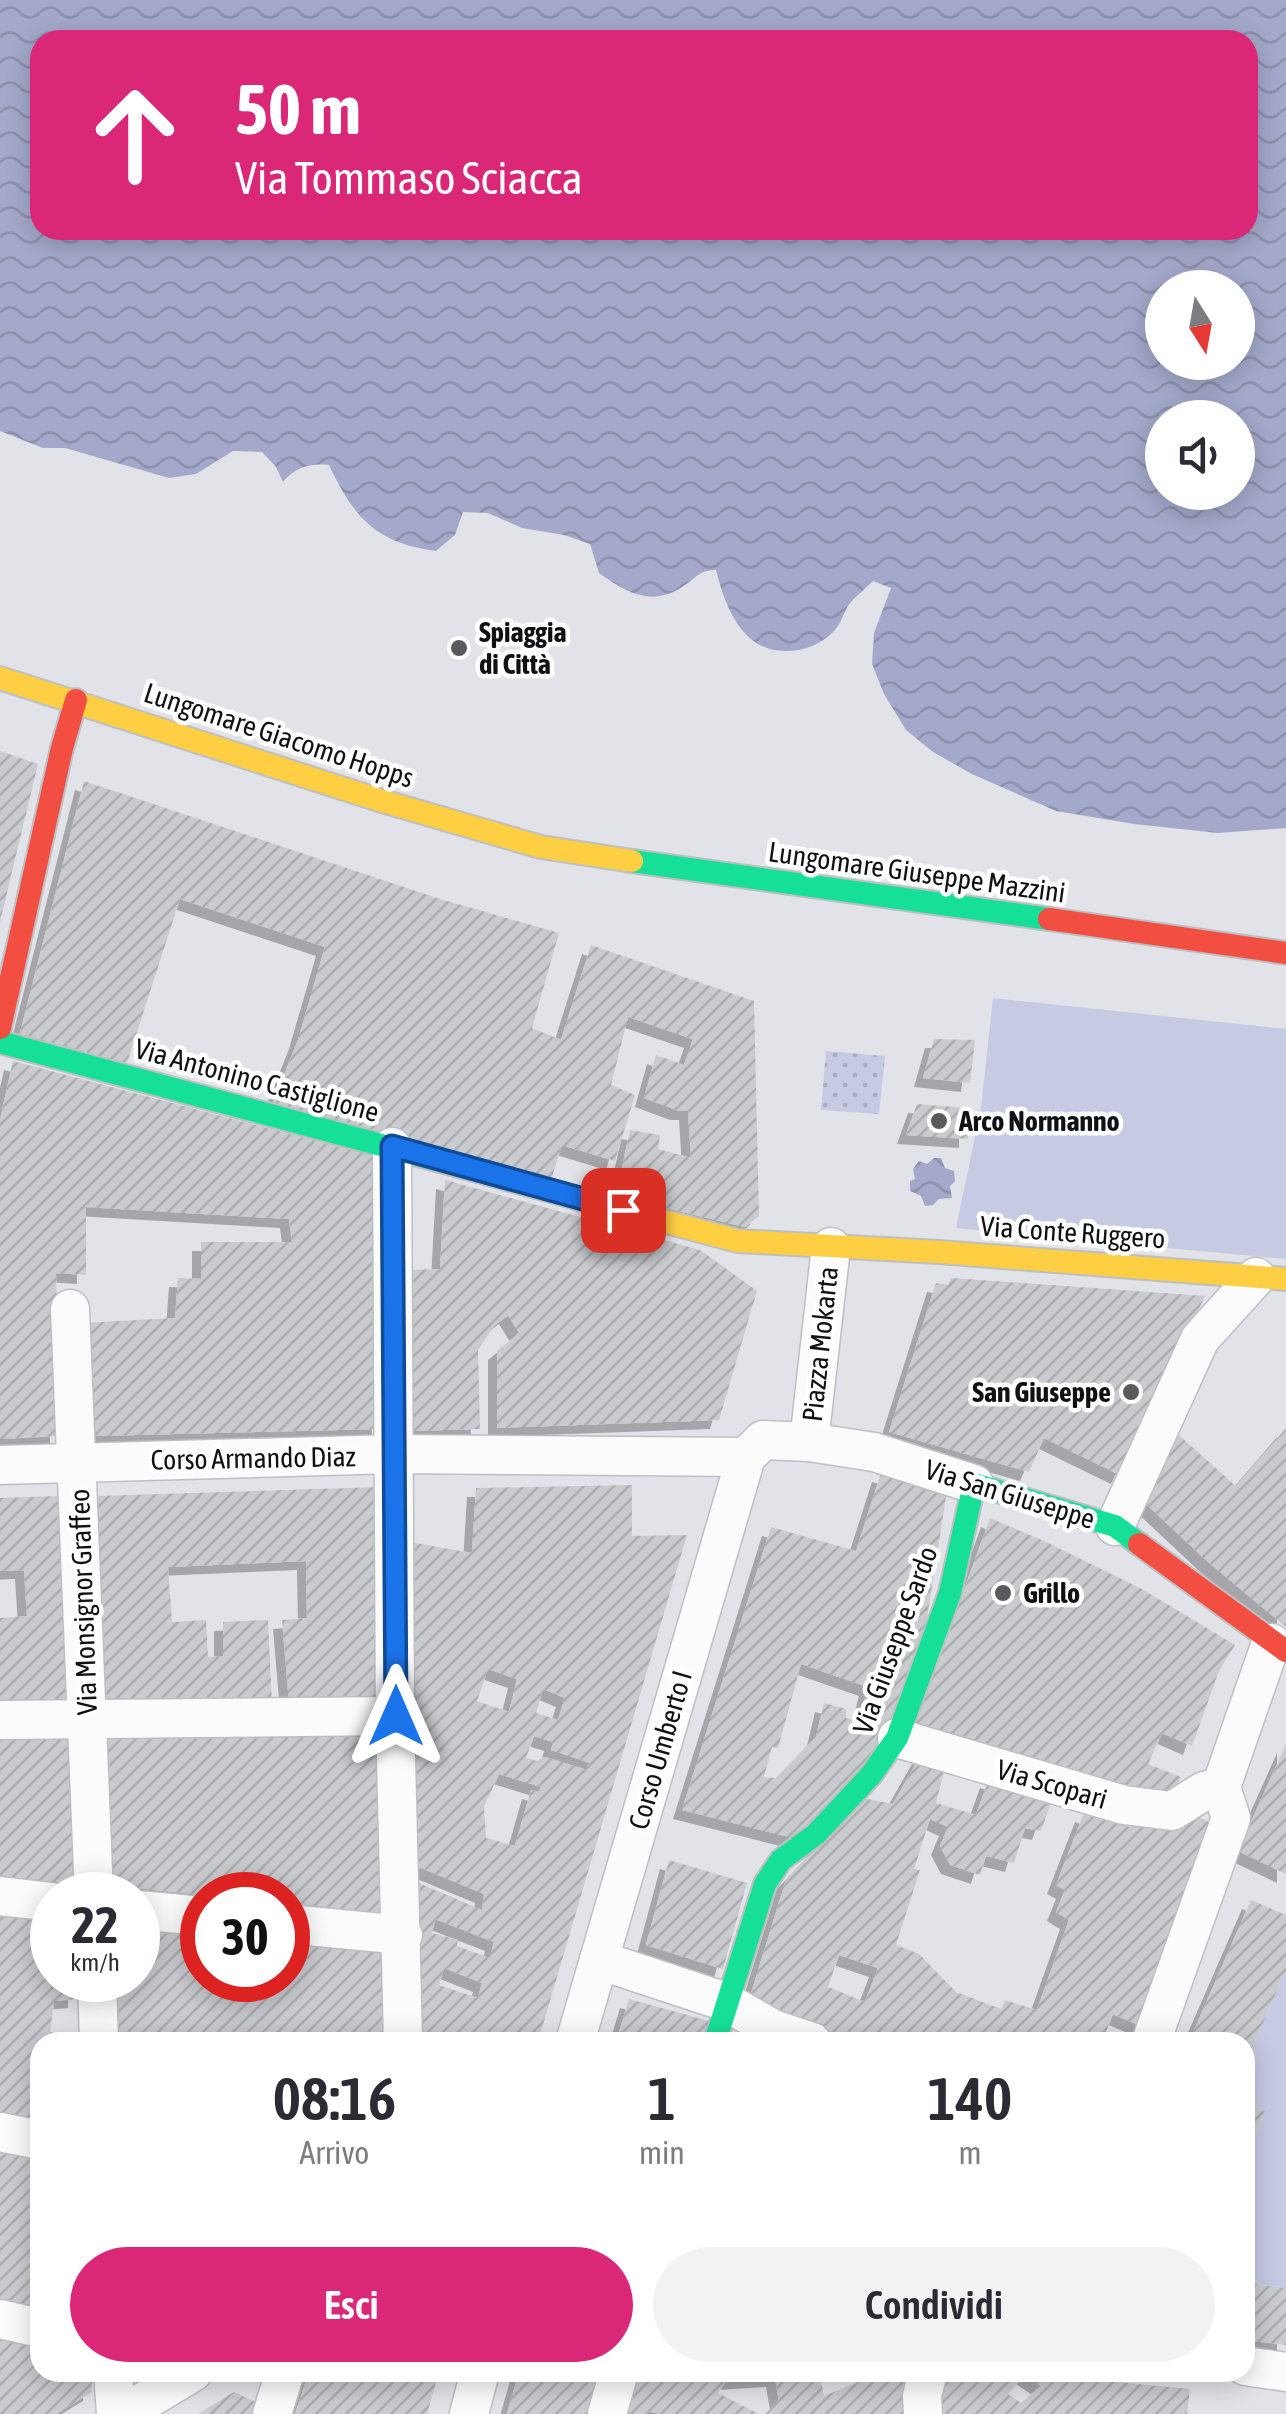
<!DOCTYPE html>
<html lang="it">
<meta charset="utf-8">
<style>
:root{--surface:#fff;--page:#f2f2f3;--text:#2b2b33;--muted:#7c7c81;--accent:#db2777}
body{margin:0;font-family:"Asap Condensed",sans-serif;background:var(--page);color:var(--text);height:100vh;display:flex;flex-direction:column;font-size:38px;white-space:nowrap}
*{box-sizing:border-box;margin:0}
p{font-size:32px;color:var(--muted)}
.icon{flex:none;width:55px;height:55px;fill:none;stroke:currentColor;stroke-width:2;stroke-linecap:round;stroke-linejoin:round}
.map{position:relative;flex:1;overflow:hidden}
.panel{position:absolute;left:30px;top:2032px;width:1225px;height:350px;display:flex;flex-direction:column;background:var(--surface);border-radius:30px;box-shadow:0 5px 25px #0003}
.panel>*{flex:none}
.hud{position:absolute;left:30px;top:30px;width:1228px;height:210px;border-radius:30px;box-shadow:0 5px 25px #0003;background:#db2777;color:#fff;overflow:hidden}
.needle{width:65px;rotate:169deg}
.tools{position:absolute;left:1145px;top:270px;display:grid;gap:20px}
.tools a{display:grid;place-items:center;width:110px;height:110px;border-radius:50%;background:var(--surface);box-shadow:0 5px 25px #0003;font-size:50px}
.speed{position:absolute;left:30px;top:1872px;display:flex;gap:20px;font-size:50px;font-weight:700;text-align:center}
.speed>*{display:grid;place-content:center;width:130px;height:130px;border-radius:50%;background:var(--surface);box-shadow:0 5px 25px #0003;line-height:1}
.speed small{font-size:25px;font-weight:400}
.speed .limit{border:15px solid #d22;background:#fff;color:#111}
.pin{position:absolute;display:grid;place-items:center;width:85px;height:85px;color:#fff;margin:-42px;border-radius:20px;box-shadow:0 5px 15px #0006}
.me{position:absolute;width:110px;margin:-55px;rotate:0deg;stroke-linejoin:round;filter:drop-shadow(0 0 8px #0008)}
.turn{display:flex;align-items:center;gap:35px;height:210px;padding:0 40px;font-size:45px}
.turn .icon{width:130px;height:130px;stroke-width:2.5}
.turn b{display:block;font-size:70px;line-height:85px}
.eta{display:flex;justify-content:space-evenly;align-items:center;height:170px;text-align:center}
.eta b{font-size:60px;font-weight:600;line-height:70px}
.primary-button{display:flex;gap:20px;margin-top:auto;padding:20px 40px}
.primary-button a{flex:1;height:115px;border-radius:60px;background:var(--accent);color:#fff;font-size:40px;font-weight:600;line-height:115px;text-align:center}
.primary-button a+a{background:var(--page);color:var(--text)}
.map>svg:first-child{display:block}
</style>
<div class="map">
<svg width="1286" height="2414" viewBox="0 0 1286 2414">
<defs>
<pattern id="garden-dots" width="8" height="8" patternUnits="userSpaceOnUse" patternTransform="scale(2.5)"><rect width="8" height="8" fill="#c6cae2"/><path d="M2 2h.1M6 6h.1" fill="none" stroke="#a9acc1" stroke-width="1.8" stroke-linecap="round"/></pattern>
<pattern id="water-waves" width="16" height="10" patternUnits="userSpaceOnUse" patternTransform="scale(2.5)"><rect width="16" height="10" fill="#a4a9cb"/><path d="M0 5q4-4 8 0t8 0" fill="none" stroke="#8c90ad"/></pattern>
<pattern id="building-hatch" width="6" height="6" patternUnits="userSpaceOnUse" patternTransform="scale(2.5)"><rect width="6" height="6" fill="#cacbcf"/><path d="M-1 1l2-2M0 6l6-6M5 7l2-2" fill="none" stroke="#acadb1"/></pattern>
<filter id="shadow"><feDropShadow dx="-9" dy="9" stdDeviation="0" flood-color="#0004"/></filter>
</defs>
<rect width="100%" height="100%" fill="#e2e3e8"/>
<g fill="#c6cae2">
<path d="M993,998L1286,1029V1259L956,1228L981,1108Z"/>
<path d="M1286,1971V2288L1245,2283V2145L1250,2146L1266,2112L1245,2103V2064Z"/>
</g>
<path fill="url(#garden-dots)" d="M826,1051L885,1056L879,1114L821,1110Z"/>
<g fill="url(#water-waves)" fill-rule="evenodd">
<path d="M0,0H1286V828L1218,833L1134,824L1056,811L972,774L933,752L906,730L884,694L872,664L874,633L891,588L873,581C866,588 857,595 850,603C844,611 842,622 835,630C822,644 805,651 786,651C742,652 725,606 716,570C702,570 698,575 688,583C655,608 630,595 599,573L590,544L564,535L522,528L488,513L463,512L455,535L436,551C376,543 354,518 329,465C310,463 295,467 283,482L276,467L262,452L233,451L196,474L169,478L65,448H43L0,431ZM40,40H1248V230H40ZM1162,288H1238V362H1162ZM1162,418H1238V492H1162Z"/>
<path d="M934,1158H941L945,1168L954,1171L955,1181L950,1186L952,1198L939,1199L933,1205L925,1206L921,1196L910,1191V1181L915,1179L913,1169L919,1161L927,1164Z"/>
</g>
<g fill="url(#building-hatch)" fill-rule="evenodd" filter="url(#shadow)">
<path d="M0,751L38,764L0,922Z"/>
<path d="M84,781L440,899L559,933L532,1028L561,1040L591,945L754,1001L759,1216L745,1227L616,1196L630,1130L660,1135L658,1149L691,1158L688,1111H679L644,1098L656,1055L684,1065L693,1039L628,1017L611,1085L635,1095L615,1161L562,1145L551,1180L272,1105L298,1040L325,947L180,899L127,1063L19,1037Z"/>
<path d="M934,1039L975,1040L970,1083L923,1078Z"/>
<path d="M13,1061L373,1156L381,1429L94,1436L85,1323L175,1318L178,1278L201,1279V1242H292L289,1219L86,1207V1275L56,1273L59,1436L0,1439V1120Z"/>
<path d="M917,1104L968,1108V1139L906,1135Z"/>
<path d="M445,1180L700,1250L757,1291L719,1420L497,1428V1351L519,1333L508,1315L494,1326L478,1350L480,1429L407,1431L410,1270L440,1269Z"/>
<path d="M951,1278L1205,1296L1120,1475L1044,1438L1029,1472L889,1432L936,1283L948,1285Z"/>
<path d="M1286,1428V1627L1207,1561L1143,1501L1173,1430L1236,1486Z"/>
<path d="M881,1473L947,1491L926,1625L876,1758L797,1839L682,1810L771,1527L856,1551ZM801,1664L868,1687L859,1721L846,1718V1709L824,1703L816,1737L776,1778L764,1777L772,1747L778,1748Z"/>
<path d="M632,1485V1536L687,1535L538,2042H416L414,1881L482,1910L484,1894L414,1865L409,1542L472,1553L476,1488ZM488,1669L517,1679L509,1712L477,1701ZM543,1689L565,1698L558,1720L536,1713ZM534,1736L553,1742L551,1750L590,1763L587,1770L545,1757L537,1761L526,1758ZM499,1774L541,1787L539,1792L531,1790L515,1846L486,1838L484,1807ZM435,1919L494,1942L490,1958L457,1946L458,1940L432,1933ZM444,1968L482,1983L478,1998L439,1985Z"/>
<path d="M381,1487L382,1700L289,1702L282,1620L307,1618L306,1561L168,1567L172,1622L206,1620L208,1657L223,1656V1622L268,1620L272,1703L104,1707L97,1496Z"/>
<path d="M59,1496L68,1704L0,1705V1618L27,1616L24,1570L0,1571V1498Z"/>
<path d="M990,1518L1044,1541L1142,1589L1235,1645L1219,1671L1192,1746L1162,1733L1148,1764L1181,1777L1168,1806L913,1731Z"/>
<path d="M382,1733L385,1916L288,1905V1895H202L108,1885L106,1735Z"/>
<path d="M69,1735L74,1891L0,1883V1736Z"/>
<path d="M1286,1744V1874L1238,1851Z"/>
<path d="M921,1755L946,1764L936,1803L976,1815L989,1779L1052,1800L1041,1831L1025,1828L1014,1863L986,1856L980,1875L950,1865L940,1846L948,1827L930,1819L914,1869L920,1870L896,1945L919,1954L956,1992L1001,2009L1005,2000L1037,2010L1069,1920L1056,1912L1065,1890L1056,1885L1084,1813L1130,1827L1136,1818L1193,1815L1217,1825L1141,2026L1113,2014L1105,2035L1111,2036L1108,2042H835L814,2036L748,2003L786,1880L863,1798L893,1804ZM839,1955L878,1968L865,2002L828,1987Z"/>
<path d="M669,1860L747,1883L723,1969L646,1945Z"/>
<path d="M1251,1900L1286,1915V1971L1245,2064V2042H1189Z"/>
<path d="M0,1910L52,1916V1980H77V1999L54,2001L50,2032L79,2039V2042H40V2123L0,2115Z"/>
<path d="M155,1916L202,1921V1980H288V1932L385,1943V2042H118L115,1980H138V1934H157Z"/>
<path d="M629,1999L709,2021L703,2042H616Z"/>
<path d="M1245,2103L1266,2112L1249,2147L1245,2145Z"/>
<path d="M0,2151L40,2159V2313L0,2304Z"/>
<path d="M1245,2283L1286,2288V2345L1245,2340Z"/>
<path d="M0,2336L40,2345V2372H92V2392L56,2414H0Z"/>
<path d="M309,2372H439L427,2414H295Z"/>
<path d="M519,2372H608L596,2414H507Z"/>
<path d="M634,2372H819L824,2396L883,2372H914L912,2414H765L779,2401L775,2378L726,2381L718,2393L759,2414H661L648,2411L647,2414H623Z"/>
<path d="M941,2372H1068L1106,2381L1190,2389L1187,2414H931ZM1025,2375L1041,2386L1021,2403L1008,2394Z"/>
<path d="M234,2392L262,2405L259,2414H198Z"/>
</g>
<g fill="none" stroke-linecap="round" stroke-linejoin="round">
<defs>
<g id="street">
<path d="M392,1147L395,1716L403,2042"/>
<path d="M70,1309L94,1895"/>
<path d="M809,1442L831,1247"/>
<path d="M746,1457L763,1440L809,1442L874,1452L974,1484"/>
<path d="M0,1465L395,1454L746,1457"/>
<path d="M1115,1526L1200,1339L1256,1277"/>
<path d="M0,1720L395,1716"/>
<path d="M897,1738L1124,1805L1172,1811L1204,1791L1221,1787"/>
<path d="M0,1896L52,1902"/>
<path d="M138,1910L202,1916"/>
<path d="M288,1924L403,1935"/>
<path d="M599,1960L726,2002L773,2029L812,2042"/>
<path d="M97,1980L99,2042"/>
<path d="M575,2042L746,1457"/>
<path d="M1151,2042L1231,1818L1221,1787L1271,1643"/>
<path d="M0,2132L40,2140"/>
<path d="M0,2319L40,2328"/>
<path d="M1245,2366L1286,2372"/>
<path d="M113,2372L116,2414"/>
<path d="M123,2414L193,2372"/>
<path d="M272,2414L285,2372"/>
<path d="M469,2414L480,2372"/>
<path d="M607,2414L619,2372"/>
<path d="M923,2414L922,2396L928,2372"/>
</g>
<g id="fast">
<path d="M632,861L1049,919"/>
<path d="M0,1042L640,1215"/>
<path d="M715,2042L765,1884L781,1860L816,1834L871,1775L897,1738L950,1593L974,1484L1115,1526L1139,1544"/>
</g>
<g id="slow">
<path d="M0,678L382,801L541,847L632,861"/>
<path d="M640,1215L738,1241L939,1252L1286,1279"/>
</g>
<g id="jam">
<path d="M1049,919L1286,953"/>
<path d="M0,1028L62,748L76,700"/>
<path d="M1139,1544L1286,1651"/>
</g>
</defs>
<use href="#street" stroke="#bebfc2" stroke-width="41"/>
<use href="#fast" stroke="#bebfc2" stroke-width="26"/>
<use href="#slow" stroke="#bebfc2" stroke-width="26"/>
<use href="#jam" stroke="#bebfc2" stroke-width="26"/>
<use href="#street" stroke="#fbfbfc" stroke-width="38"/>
<use href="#fast" stroke="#16e098" stroke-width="22"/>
<use href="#slow" stroke="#ffcf43" stroke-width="22"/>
<use href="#jam" stroke="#f24e42" stroke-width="22"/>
</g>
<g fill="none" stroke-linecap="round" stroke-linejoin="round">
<defs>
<path id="route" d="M396,1716L392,1146L623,1210"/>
</defs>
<use href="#route" stroke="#114b97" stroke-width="25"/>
<use href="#route" stroke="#1a73e8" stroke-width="18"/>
</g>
<g fill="#5a5a5e" stroke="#fff" stroke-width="4">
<circle cx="459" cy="648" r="10"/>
<circle cx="939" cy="1121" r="10"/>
<circle cx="1131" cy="1392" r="10"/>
<circle cx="1003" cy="1593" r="10"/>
</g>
<g text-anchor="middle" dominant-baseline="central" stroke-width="9" stroke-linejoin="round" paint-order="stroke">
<g font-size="28" font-weight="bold" fill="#101114" stroke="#fff" text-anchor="start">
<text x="479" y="632">Spiaggia<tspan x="479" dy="32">di Città</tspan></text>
<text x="959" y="1121">Arco Normanno</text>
<text x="1111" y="1392" text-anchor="end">San Giuseppe</text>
<text x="1023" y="1593">Grillo</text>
</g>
<g font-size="28" fill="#101114" stroke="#fff">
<text transform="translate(279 735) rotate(18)">Lungomare Giacomo Hopps</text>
<text transform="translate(917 872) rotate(8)">Lungomare Giuseppe Mazzini</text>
<text transform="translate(257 1080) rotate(15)">Via Antonino Castiglione</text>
<text transform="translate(1073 1232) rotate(4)">Via Conte Ruggero</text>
<text transform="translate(820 1344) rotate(-84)">Piazza Mokarta</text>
<text transform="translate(253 1458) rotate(-1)">Corso Armando Diaz</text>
<text transform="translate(1010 1494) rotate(17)">Via San Giuseppe</text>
<text transform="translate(83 1602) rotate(-92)">Via Monsignor Graffeo</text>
<text transform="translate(895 1640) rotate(-70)">Via Giuseppe Sardo</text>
<text transform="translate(660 1750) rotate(-74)">Corso Umberto I</text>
<text transform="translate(1052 1784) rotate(16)">Via Scopari</text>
</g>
</g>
</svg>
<div class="tools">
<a><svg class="needle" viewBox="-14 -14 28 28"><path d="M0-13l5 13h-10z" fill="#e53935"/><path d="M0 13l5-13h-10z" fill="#7c7c81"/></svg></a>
<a><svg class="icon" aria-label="sound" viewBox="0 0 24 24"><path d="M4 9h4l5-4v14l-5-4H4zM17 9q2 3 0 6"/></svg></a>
</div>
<div class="speed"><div>22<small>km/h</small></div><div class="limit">30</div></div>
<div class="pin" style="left:623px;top:1210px;background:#d93025"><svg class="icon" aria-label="arrive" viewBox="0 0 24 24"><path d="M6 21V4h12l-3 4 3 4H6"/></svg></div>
<svg class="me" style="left:396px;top:1716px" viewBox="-20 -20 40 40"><path d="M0-17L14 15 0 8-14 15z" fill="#1a73e8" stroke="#fff" stroke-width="4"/></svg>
<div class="hud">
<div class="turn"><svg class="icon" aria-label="ahead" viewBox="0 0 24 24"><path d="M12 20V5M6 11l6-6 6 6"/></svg><div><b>50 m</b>Via Tommaso Sciacca</div></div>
</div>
<section class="panel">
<div class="eta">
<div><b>08:16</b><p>Arrivo</p></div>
<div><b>1</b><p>min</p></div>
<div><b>140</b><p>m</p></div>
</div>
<div class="primary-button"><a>Esci</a><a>Condividi</a></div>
</section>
</div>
